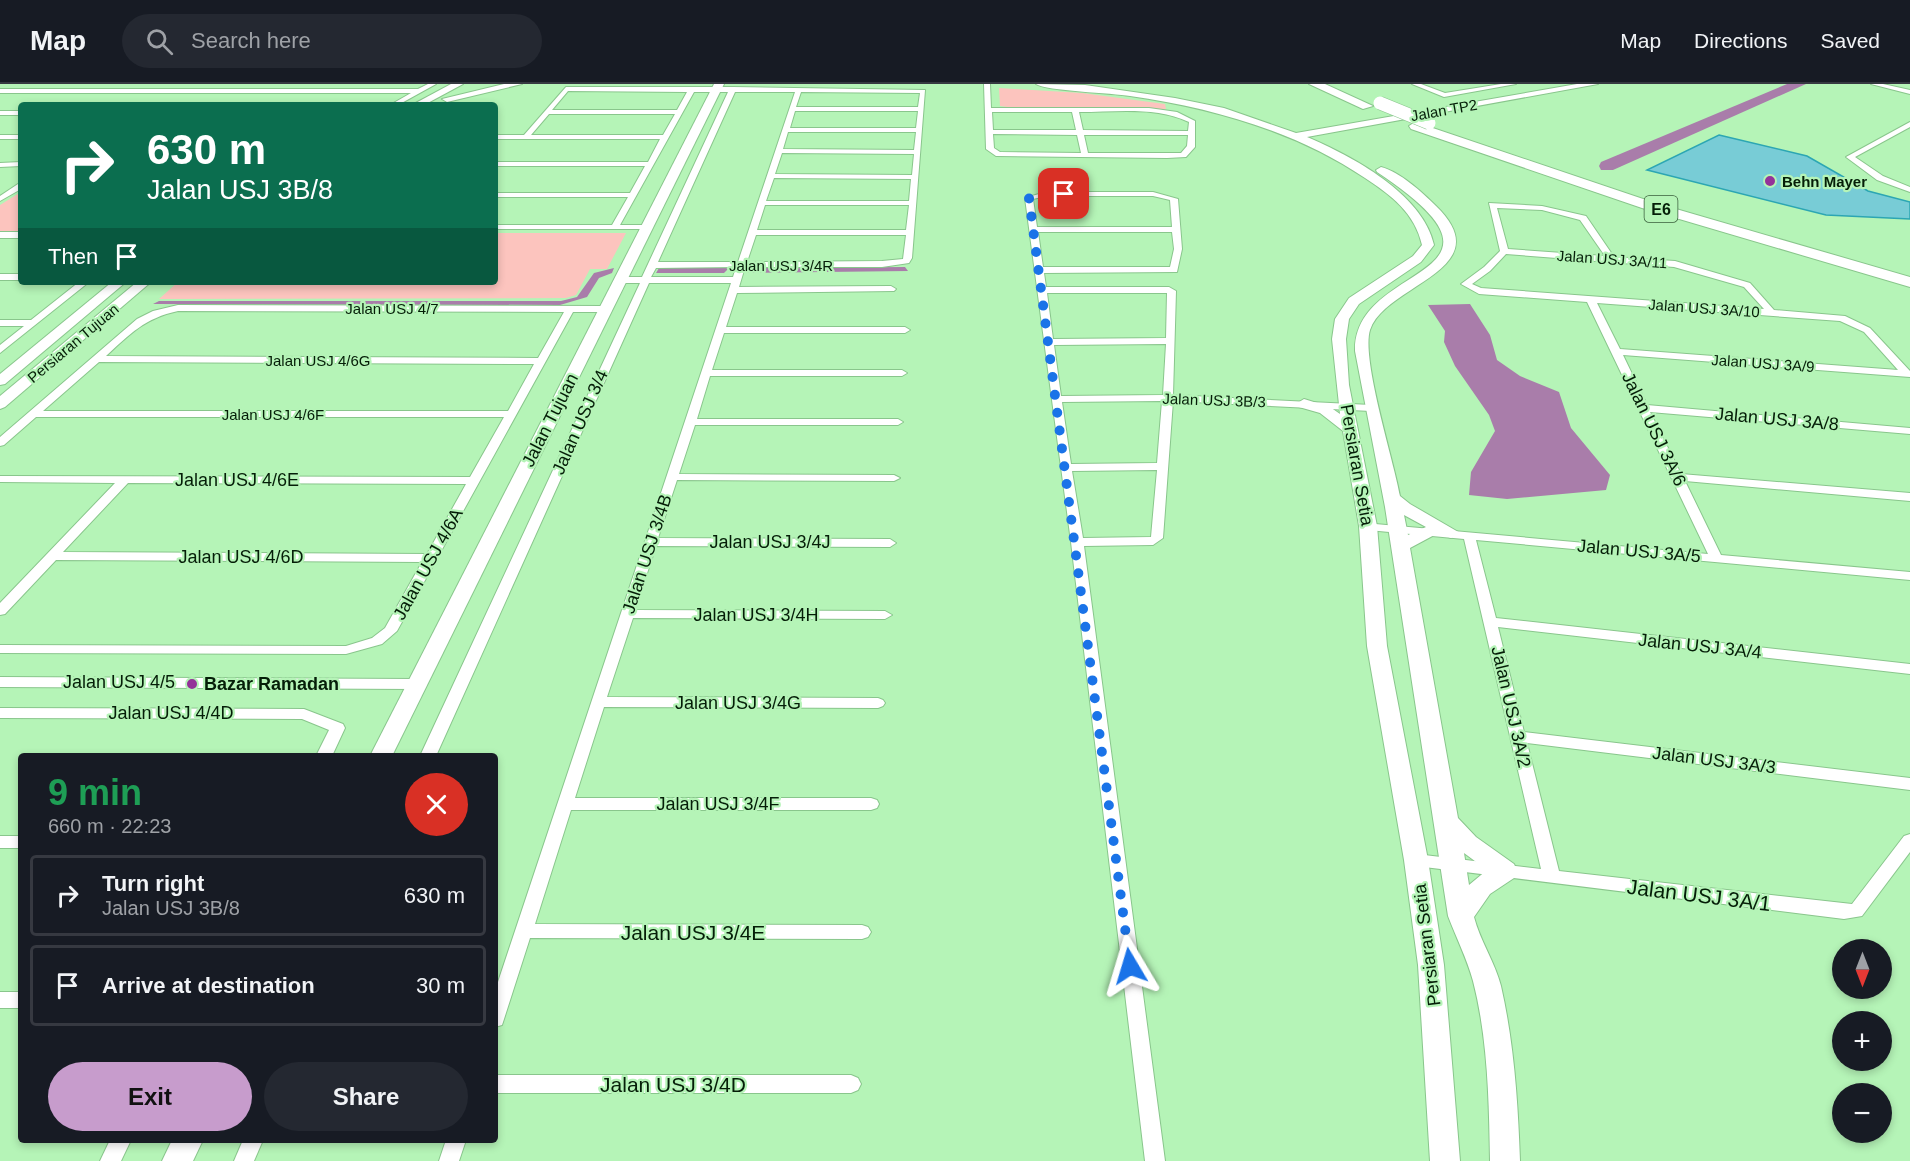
<!DOCTYPE html>
<meta charset="utf-8">
<style>
:root{--surface:#171b24;--page:#242831;--text:#f1f3f6;--muted:#9ea1a6;--line:#363941;--accent:#c79ccc}
body{margin:0;font-family:Helvetica,sans-serif;background:var(--page);color:var(--text);height:100vh;display:flex;flex-direction:column;font-size:22px;white-space:nowrap}
*{box-sizing:border-box;margin:0}
p{font-size:20px;color:var(--muted)}
.icon{flex:none;width:33px;height:33px;fill:none;stroke:currentColor;stroke-width:2;stroke-linecap:round;stroke-linejoin:round}
.map{position:relative;flex:1;overflow:hidden}
.panel{position:absolute;left:18px;top:669px;width:480px;height:390px;display:flex;flex-direction:column;background:var(--surface);border-radius:6px;box-shadow:0 3px 9px #0003}
.panel>*{flex:none}
.banner{position:absolute;left:18px;top:18px;width:480px;height:183px;border-radius:6px;box-shadow:0 3px 9px #0003;background:#0b6e4f;color:#fff;overflow:hidden}
.needle{width:39px;rotate:180deg}
.buttons{position:absolute;left:1832px;top:855px;display:grid;gap:12px}
.buttons a{display:grid;place-items:center;width:60px;height:60px;border-radius:50%;background:var(--surface);box-shadow:0 3px 9px #0003;font-size:30px}
.pin{position:absolute;display:grid;place-items:center;width:51px;height:51px;color:#fff;margin:-26px;border-radius:12px;box-shadow:0 3px 9px #0006}
.me{position:absolute;width:66px;margin:-33px;rotate:353deg;stroke-linejoin:round;filter:drop-shadow(0 0 4px #0008)}
.turn{display:flex;align-items:center;gap:21px;height:126px;padding:0 30px;font-size:27px}
.turn .icon{width:78px;height:78px;stroke-width:2.5}
.turn b{display:block;font-size:42px;line-height:51px}
.then{display:flex;align-items:center;height:57px;padding:0 30px;background:#0003;gap:12px;font-size:22px}
.round{display:grid;place-items:center;flex:none;width:63px;height:63px;border-radius:32px;background:var(--page)}
.summary{display:flex;align-items:center;justify-content:space-between;height:102px;padding:0 30px}
h1{font-size:36px;font-weight:700;line-height:45px;color:#1e9e55}
.action{display:flex;gap:12px;margin-top:auto;padding:12px 30px}
.action a{flex:1;height:69px;border-radius:36px;background:var(--accent);color:#111;font-size:24px;font-weight:700;line-height:69px;text-align:center}
.action a+a{background:var(--page);color:var(--text)}
ul{padding:0;list-style:none}
li{display:flex;align-items:center;gap:18px;height:81px;margin:0 12px 9px;padding:0 18px;border:3px solid var(--line);border-radius:6px}
li div{flex:1}
li b{display:block;font-size:22px}
li em{font-style:normal}
header{display:flex;align-items:center;gap:36px;box-sizing:border-box;height:84px;padding:0 30px;background:var(--surface);border-bottom:2px solid var(--line)}
header strong{font-size:28px}
nav{display:flex;gap:33px;margin-inline-start:auto;font-size:21px}
.search{width:420px;height:54px;background:var(--page);display:flex;align-items:center;gap:15px;box-sizing:border-box;padding:0 21px;border-radius:33px;color:var(--muted);font-size:22px}
.map>svg:first-child{display:block}
</style>
<header>
<strong>Map</strong>
<div class="search"><svg class="icon" aria-label="search" viewBox="0 0 24 24"><circle cx="10" cy="10" r="6"/><path d="M15 15l6 6"/></svg>Search here</div>
<nav><a>Map</a><a>Directions</a><a>Saved</a></nav>
</header>
<div class="map">
<svg width="1910" height="1077" viewBox="0 0 1910 1077">
<rect width="100%" height="100%" fill="#b5f4b7"/>
<g fill="#fcc4be">
<path d="M999,4L1082,9L1165,20L1166,25L1015,24L1000,22Z"/>
<path d="M21,108V147H0V121Z"/>
<path d="M495,149H626L607,185H590L576,211L566,214L159,215L178,198H495Z"/>
</g>
<g fill="#a97daa">
<path d="M614,184L612,189L599,194L587,213L560,221L153,220L159,217H561L577,213L594,189Z"/>
<path d="M659,184H726L728,185L724,189H656Z"/>
<path d="M749,184L905,183L908,187L746,189Z"/>
<path d="M1470,220L1490,251L1497,276L1520,292L1559,308L1571,344L1610,391L1606,406L1507,415L1469,411L1471,388L1495,347L1489,331L1455,282L1444,258L1445,247L1428,221Z"/>
</g>
<g fill="none" stroke-linecap="round" stroke-linejoin="round">
<path fill="#a97daa" fill-rule="evenodd" d="M1787,0H1806L1613,86H1601L1599,82L1601,78Z"/>
</g>
<path fill="#78ccd6" stroke="#2ca6b3" stroke-width="1.5" d="M1719,51L1807,72L1868,107L1910,118V135L1826,131L1647,86Z"/>
<g fill="none" stroke-linecap="round" stroke-linejoin="round">
<defs>
<g id="street">
<path d="M428,0H436L398,21H390L411,9H0V5H418Z"/>
<path d="M984,0H990L991,24H1149L1177,28L1195,37V63L1186,73L1167,74L996,72L986,65ZM992,28H1072L1076,46H993ZM1079,28C1115,28 1155,22 1189,38L1188,47L1083,46ZM993,50L1077,51L1081,69L1000,68L994,64ZM1084,51H1188L1187,62L1181,69H1088Z"/>
<path d="M1412,0H1421L1445,9L1501,0H1516L1444,13Z"/>
<path d="M1871,0H1883L1910,6V10Z"/>
<path d="M733,3L925,6L912,174L909,179L882,183H745L739,203L891,202L896,205L894,207L737,209L726,243H905L910,246L905,249H724L712,286H902L907,289L902,292H710L697,335H898L903,338L898,341H695L679,390L894,391L900,394L894,397L677,396L658,454L890,455L896,459L890,463L656,462L635,526L885,527L892,531L885,535L633,534L607,613L878,614L883,616L885,619L883,622L878,624L604,623L575,714H871L877,716L879,720L877,724L871,726H571L535,840L862,841L868,843L871,848L868,853L862,855L530,854L504,935L502,941L495,943V907L731,199H649L436,672H420L640,199H620L616,196L620,193H642L728,8H694L620,141H650L651,143L647,145H495V141H612L628,113H495V109H630L645,82H495V78H648L660,55H495V51H524L566,3ZM568,7L687,8L677,26H552ZM735,8H795L738,178H658ZM801,8L920,9L918,23H796ZM795,27H918L916,44H790ZM549,30H675L663,51H531ZM788,48H916L914,66L783,65ZM782,69L914,70L912,91L775,90ZM774,94L911,95L909,117H766ZM765,121H909L906,146H757ZM756,151H906L903,175L882,177L747,178ZM736,183L733,193H651L656,184Z"/>
<rect x="0" y="27" width="21" height="4"/>
<path d="M1910,38V43L1855,73L1883,92L1910,103V108L1877,96L1846,73Z"/>
<rect x="0" y="51" width="21" height="4"/>
<path d="M21,78V82L0,83V79Z"/>
<path d="M18,100H21V105L0,117V112Z"/>
<path d="M1046,108H1153L1178,115L1182,165L1177,188L1044,189L1046,203H1169L1176,207L1173,311L1371,321L1376,324L1371,327L1173,317L1163,454L1153,461L1084,462L1165,1077H1145L1071,458L1025,114ZM1046,112H1153L1170,116L1172,143H1037L1033,115ZM1038,148H1172L1174,165L1170,183H1043ZM1047,209H1167L1166,254L1053,255ZM1166,260L1163,311L1061,312L1054,261ZM1162,317L1157,379L1071,380L1062,318ZM1157,386L1151,453L1083,454L1072,387Z"/>
<path d="M1489,119L1542,122L1586,132L1614,173L1675,177L1750,199L1774,226L1845,232L1870,244L1910,287V293L1623,271L1647,321L1910,344V350L1650,328L1681,390L1910,409V417L1685,397L1721,471L1910,488V496L1476,456L1496,534L1910,580V590L1498,543L1524,648L1910,694V706L1527,659L1559,787L1852,820L1904,752L1910,750V768L1862,832L1844,835L1416,782L1410,781L1408,776L1410,771L1416,770L1541,785L1464,455L1368,446L1362,442L1364,439L1708,470L1587,218L1479,210L1461,200L1484,183L1500,167ZM1497,124L1542,126L1580,136L1605,172L1508,165ZM1506,170L1674,183L1744,203L1764,225L1481,204L1472,200L1490,187ZM1597,219L1840,237L1864,248L1898,286L1620,265Z"/>
<rect x="0" y="148" width="21" height="6"/>
<rect x="0" y="190" width="21" height="6"/>
<path d="M79,198H89L0,269V261L24,242H0V236H31Z"/>
<path d="M178,221L605,222L610,225L605,228H573L397,547L382,560L346,570L0,569V561L346,562L372,554L385,544L422,478L56,476L5,530L0,531V519L115,399L0,398V392L470,393L504,333H36L4,361L0,362V353L137,235L153,227ZM178,227L564,228L538,274L106,272C130,250 145,234 178,227ZM99,278L534,280L508,327H43ZM128,399L466,400L427,470L63,468Z"/>
<path d="M0,593L417,595L424,600L417,605L0,603Z"/>
<path d="M0,624L304,625L343,640L345,644L332,672H316L329,646L302,635L0,634Z"/>
<rect x="0" y="752" width="21" height="12"/>
<rect x="0" y="908" width="21" height="16"/>
<path d="M495,991H851L858,994L861,1000L858,1006L851,1009H495Z"/>
<path d="M110,1056H131L121,1077H100Z"/>
<path d="M243,1056H263L254,1077H234Z"/>
<path d="M446,1056H466L459,1077H439Z"/>
</g>
<g id="secondary">
<path d="M451,0H463L424,21H412Z"/>
<path d="M504,0H522L447,18L442,15Z"/>
<path d="M714,0H724L392,672H370Z"/>
<path d="M1036,0L1085,1L1175,14L1224,24L1296,49L1577,0H1598L1307,53C1352,72 1423,110 1434,161L1421,178L1359,220L1349,235L1346,255L1349,301L1377,442L1387,562L1428,776L1444,881L1460,1077H1430L1418,881L1404,776L1367,562L1359,442L1343,347L1320,329L1299,323L1296,320L1304,315L1330,323L1340,330L1332,255L1335,235L1349,214L1413,172L1422,161C1415,129 1391,111 1365,94C1295,47 1213,24 1130,12C1113,9 1046,7 1036,0Z"/>
<path d="M1381,83C1400,88 1422,108 1436,122C1502,186 1385,200 1370,246C1361,275 1394,377 1400,412L1410,420L1460,449L1451,454L1438,449L1410,464L1458,734L1476,753L1514,780L1517,787L1514,794L1490,810L1474,833C1480,857 1495,878 1501,902C1514,959 1518,1018 1520,1077H1490C1489,1018 1488,955 1473,897C1467,875 1456,853 1448,832L1385,423L1355,267C1353,176 1539,196 1377,88L1376,86ZM1404,431L1426,443L1408,451ZM1464,769L1487,786L1469,801Z"/>
<path d="M112,198H126L5,300L0,301V290Z"/>
<path d="M137,198H151L5,323L0,325V312Z"/>
<path d="M172,1056H203L193,1077H162Z"/>
</g>
<g id="highway">
<path d="M1309,0H1325L1373,22L1363,25Z"/>
<path d="M1415,38L1652,118L1910,193V203L1642,124L1411,45L1409,42Z"/>
</g>
</defs>
<use href="#street" stroke="#89c68c" stroke-width="2"/>
<use href="#secondary" stroke="#89c68c" stroke-width="2"/>
<use href="#highway" stroke="#89c68c" stroke-width="2"/>
<use href="#street" fill="#fff" fill-rule="evenodd"/>
<use href="#secondary" fill="#fff" fill-rule="evenodd"/>
<use href="#highway" fill="#fff" fill-rule="evenodd"/>
<defs>
<path id="highway-bridge" d="M1380,19L1429,39"/>
</defs>
<use href="#highway-bridge" stroke="#89c68c" stroke-width="14" stroke-linecap="butt"/>
<use href="#highway-bridge" stroke="#fff" stroke-width="13"/>
</g>
<g fill="none" stroke-linecap="round" stroke-linejoin="round">
<path stroke="#1a73e8" stroke-width="10" stroke-dasharray="0 18" d="M1064,110H1046L1029,114L1130,882"/>
</g>
<g fill="#943299" stroke="#b5f4b7" stroke-width="2">
<circle cx="1770" cy="97" r="6"/>
<circle cx="192" cy="600" r="6"/>
</g>
<g text-anchor="middle" dominant-baseline="central" stroke-width="4.5" stroke-linejoin="round" paint-order="stroke">
<g font-size="15" fill="#051e08" stroke="#b5f4b7">
<text transform="translate(1444 26) rotate(-10)">Jalan TP2</text>
<text transform="translate(1612 175) rotate(4)">Jalan USJ 3A/11</text>
<text x="781" y="181">Jalan USJ 3/4R</text>
<text x="392" y="224">Jalan USJ 4/7</text>
<text transform="translate(1704 224) rotate(4)">Jalan USJ 3A/10</text>
<text transform="translate(73 259) rotate(-40)">Persiaran Tujuan</text>
<text x="318" y="276">Jalan USJ 4/6G</text>
<text transform="translate(1763 279) rotate(4)">Jalan USJ 3A/9</text>
<text transform="translate(1214 316) rotate(2)">Jalan USJ 3B/3</text>
<text x="273" y="330">Jalan USJ 4/6F</text>
</g>
<g font-size="15" font-weight="bold" fill="#051e08" stroke="#b5f4b7" text-anchor="start">
<text x="1782" y="97">Behn Mayer</text>
</g>
<rect fill="#b5f4b7" stroke="#3a5e3c" stroke-width="1.5" x="1644.5" y="112" width="33" height="26" rx="4.5"/>
<g font-size="16" font-weight="bold" fill="#051e08">
<text x="1661" y="125">E6</text>
</g>
<g font-size="18" fill="#051e08" stroke="#b5f4b7">
<text transform="translate(1777 335) rotate(5)">Jalan USJ 3A/8</text>
<text transform="translate(550 336) rotate(-63)">Jalan Tujuan</text>
<text transform="translate(580 338) rotate(-66)">Jalan USJ 3/4</text>
<text transform="translate(1654 345) rotate(64)">Jalan USJ 3A/6</text>
<text transform="translate(1357 381) rotate(80)">Persiaran Setia</text>
<text x="237" y="396">Jalan USJ 4/6E</text>
<text x="770" y="458">Jalan USJ 3/4J</text>
<text transform="translate(1639 467) rotate(5)">Jalan USJ 3A/5</text>
<text transform="translate(647 470) rotate(-72)">Jalan USJ 3/4B</text>
<text x="241" y="473">Jalan USJ 4/6D</text>
<text transform="translate(428 480) rotate(-61)">Jalan USJ 4/6A</text>
<text x="756" y="531">Jalan USJ 3/4H</text>
<text transform="translate(1700 562) rotate(6)">Jalan USJ 3A/4</text>
<text x="119" y="598">Jalan USJ 4/5</text>
<text x="738" y="619">Jalan USJ 3/4G</text>
<text transform="translate(1511 623) rotate(77)">Jalan USJ 3A/2</text>
<text x="171" y="629">Jalan USJ 4/4D</text>
<text transform="translate(1714 676) rotate(7)">Jalan USJ 3A/3</text>
<text x="718" y="720">Jalan USJ 3/4F</text>
<text transform="translate(1427 861) rotate(-97)">Persiaran Setia</text>
</g>
<g font-size="18" font-weight="bold" fill="#051e08" stroke="#b5f4b7" text-anchor="start">
<text x="204" y="600">Bazar Ramadan</text>
</g>
<g font-size="21" fill="#051e08" stroke="#b5f4b7">
<text transform="translate(1699 811) rotate(7)">Jalan USJ 3A/1</text>
<text x="693" y="848">Jalan USJ 3/4E</text>
<text x="673" y="1000">Jalan USJ 3/4D</text>
</g>
</g>
</svg>
<div class="buttons">
<a><svg class="needle" viewBox="-14 -14 28 28"><path d="M0-13l5 13h-10z" fill="#e53935"/><path d="M0 13l5-13h-10z" fill="#9ea1a6"/></svg></a>
<a>+</a>
<a>−</a>
</div>
<div class="pin" style="left:1064px;top:110px;background:#d93025"><svg class="icon" aria-label="arrive" viewBox="0 0 24 24"><path d="M6 21V4h12l-3 4 3 4H6"/></svg></div>
<svg class="me" style="left:1130px;top:882px" viewBox="-20 -20 40 40"><path d="M0-17L14 15 0 8-14 15z" fill="#1a73e8" stroke="#fff" stroke-width="4"/></svg>
<div class="banner">
<div class="turn"><svg class="icon" aria-label="right" viewBox="0 0 24 24"><path d="M7 20v-9h11M14 6l5 5-5 5"/></svg><div><b>630 m</b>Jalan USJ 3B/8</div></div>
<div class="then">Then<svg class="icon" aria-label="arrive" viewBox="0 0 24 24"><path d="M6 21V4h12l-3 4 3 4H6"/></svg></div>
</div>
<section class="panel">
<div class="summary"><div><h1>9 min</h1><p>660 m · 22:23</p></div><a class="round" style="background:#d93025;color:#fff"><svg class="icon" aria-label="close" viewBox="0 0 24 24"><path d="M6 6l12 12M18 6L6 18"/></svg></a></div>
<ul>
<li><svg class="icon" aria-label="right" viewBox="0 0 24 24"><path d="M7 20v-9h11M14 6l5 5-5 5"/></svg><div><b>Turn right</b><p>Jalan USJ 3B/8</p></div><em>630 m</em></li>
<li><svg class="icon" aria-label="arrive" viewBox="0 0 24 24"><path d="M6 21V4h12l-3 4 3 4H6"/></svg><div><b>Arrive at destination</b></div><em>30 m</em></li>
</ul>
<div class="action"><a>Exit</a><a>Share</a></div>
</section>
</div>
